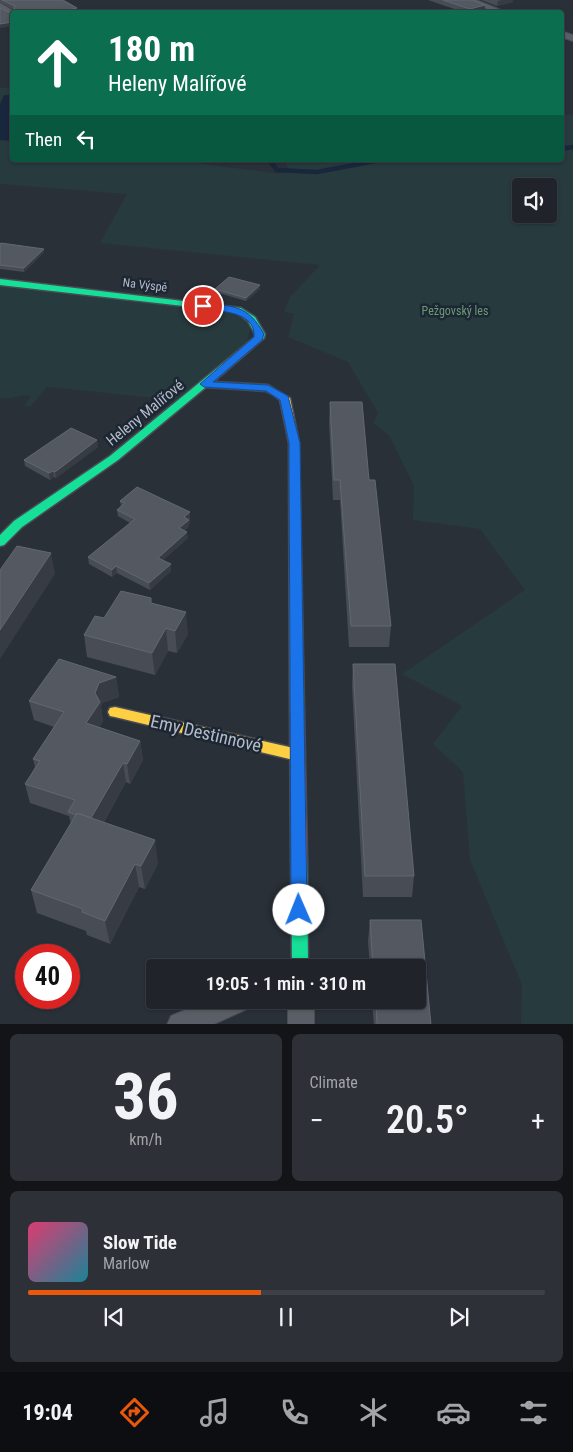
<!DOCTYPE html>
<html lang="en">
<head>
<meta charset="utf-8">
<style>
	body { margin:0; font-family:"Roboto Condensed",sans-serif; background:#2d3036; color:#f1f3f6; height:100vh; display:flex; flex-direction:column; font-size:19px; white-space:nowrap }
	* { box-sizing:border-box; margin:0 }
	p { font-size:16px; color:#a2a4a8 }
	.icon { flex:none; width:28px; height:28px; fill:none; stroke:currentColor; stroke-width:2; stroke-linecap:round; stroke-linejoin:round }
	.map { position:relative; height:1024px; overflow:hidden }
	.drawer { display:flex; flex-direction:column; gap:10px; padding:10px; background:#121417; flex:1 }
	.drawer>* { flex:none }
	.guide { position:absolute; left:10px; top:10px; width:554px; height:152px; border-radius:5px; box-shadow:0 1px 4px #0004,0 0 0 1px #3d4147; background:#0b6e4f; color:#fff; overflow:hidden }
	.tools { position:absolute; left:512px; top:178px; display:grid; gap:10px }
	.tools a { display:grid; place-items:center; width:45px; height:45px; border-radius:5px; background:#20242a; box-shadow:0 1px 4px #0004,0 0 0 1px #3d4147; font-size:25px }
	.speed { position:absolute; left:15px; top:944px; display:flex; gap:10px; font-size:25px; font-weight:700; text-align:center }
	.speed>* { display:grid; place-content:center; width:65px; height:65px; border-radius:50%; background:#20242a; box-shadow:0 1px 4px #0004,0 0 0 1px #3d4147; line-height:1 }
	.speed .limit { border:8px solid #d22; background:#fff; color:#111 }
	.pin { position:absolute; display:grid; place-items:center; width:42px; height:42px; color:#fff; margin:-21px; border:2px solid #fff; border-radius:50%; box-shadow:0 1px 5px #0007 }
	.me { position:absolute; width:55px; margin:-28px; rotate:359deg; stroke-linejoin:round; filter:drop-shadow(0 0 4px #0008) }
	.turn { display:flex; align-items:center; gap:18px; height:105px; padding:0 15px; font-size:22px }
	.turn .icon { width:65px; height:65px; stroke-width:2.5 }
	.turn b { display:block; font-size:35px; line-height:42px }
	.then { display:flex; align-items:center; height:48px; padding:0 15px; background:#0003; gap:10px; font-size:19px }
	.big { font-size:38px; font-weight:600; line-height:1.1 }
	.drawer .widget { flex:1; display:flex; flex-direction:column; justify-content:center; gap:8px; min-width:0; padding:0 18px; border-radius:8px; background:#2d3036 }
	.drawer .dial { align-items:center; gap:0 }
	.dial b { font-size:65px; line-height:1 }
	.song { display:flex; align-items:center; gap:15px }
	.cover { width:60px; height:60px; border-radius:8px; background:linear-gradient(135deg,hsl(340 70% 55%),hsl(190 70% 35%)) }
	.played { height:5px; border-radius:2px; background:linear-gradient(90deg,#ea580c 45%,#3d4147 45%) }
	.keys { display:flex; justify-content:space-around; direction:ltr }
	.heat { display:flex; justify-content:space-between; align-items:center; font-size:28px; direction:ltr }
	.drawer .tiles { flex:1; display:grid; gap:10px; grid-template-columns:1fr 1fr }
	.widget:last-child { grid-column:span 2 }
	.trip { position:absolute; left:146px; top:959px; width:280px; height:50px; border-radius:5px; background:#20242a; box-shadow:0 1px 4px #0004,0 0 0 1px #3d4147; font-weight:600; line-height:50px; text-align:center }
	.dock { display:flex; height:80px; justify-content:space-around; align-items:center; background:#0d0e11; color:#a2a4a8 }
	.dock .icon { width:35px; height:35px }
	.dock .selected { color:#ea580c }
	.dock b { font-size:22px; color:#f1f3f6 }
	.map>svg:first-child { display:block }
	.green { fill:#273a3e; fill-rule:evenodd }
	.water { fill:#19273c }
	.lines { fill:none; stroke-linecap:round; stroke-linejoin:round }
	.stream { stroke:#19273c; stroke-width:4.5 }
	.street-casing { stroke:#484c55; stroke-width:2 }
	.fast-casing { stroke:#484c55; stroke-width:3 }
	.slow-casing { stroke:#484c55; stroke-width:3 }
	.jam-casing { stroke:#484c55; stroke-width:3 }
	.street { fill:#5a5e66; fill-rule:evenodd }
	.fast { fill:#16e098; fill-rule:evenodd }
	.slow { fill:#ffcf43; fill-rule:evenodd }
	.jam { fill:#f24e42; fill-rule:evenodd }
	.wall { fill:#474c55 }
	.shaded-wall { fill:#373c44 }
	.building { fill:#535861; stroke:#626872 }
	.route { fill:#1a73e8; stroke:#114b97 }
	.labels { text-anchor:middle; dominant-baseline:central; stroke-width:5; stroke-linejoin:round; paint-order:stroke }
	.far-street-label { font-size:12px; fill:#b4bcc9; stroke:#1d2633 }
	.far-park-label { font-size:12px; fill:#6b9a76; stroke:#1d2633 }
	.street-label { font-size:15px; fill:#b4bcc9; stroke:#1d2633 }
	.near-street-label { font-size:18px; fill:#b4bcc9; stroke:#1d2633 }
</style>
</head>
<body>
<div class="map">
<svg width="573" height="1025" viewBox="0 0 573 1025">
	<rect width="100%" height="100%" fill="#2a3038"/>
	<path class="green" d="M0,88H12V160H189L188,162L281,174L282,170L288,168L285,162L280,160H561V115L573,114V1024H521L522,985L470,860L463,772L433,744L462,706L402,674L525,590L480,529L413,520L414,486L389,435L373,423L378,413L348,362L288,337L294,314L284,312L290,297L320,265L100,243L127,194L0,184ZM521,186H549V214H521Z
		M0,282L210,307L252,319L247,343L175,400L47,387L30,407L24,405L31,396C20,394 11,400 0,398Z"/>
	<path class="water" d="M4,95H12V141L0,140V104Z"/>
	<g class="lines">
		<path class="stream" d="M561,149L573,147
			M269,160L277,170L317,172L381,160"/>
		<g class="street-casing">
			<path id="street" d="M464,0H476L506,12H495Z
				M0,3L15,12H12V17L0,10Z
				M561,31L573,35V41L561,37Z
				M208,1000H251L247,1009L212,1025H167L171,1016Z
				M288,1000H314V1025H288Z"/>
		</g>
		<g class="fast-casing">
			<path id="fast" d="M0,279L241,308L255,317L265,334L264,338L213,382L268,385L284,395L279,398L266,391L206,387L118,460L22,527L4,545L0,546V535L14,521L110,456L255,337V334L248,321L236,312L0,285Z
				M299,853L304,855L307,860L308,968H292L291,860L294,855Z"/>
		</g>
		<g class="slow-casing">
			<path id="slow" d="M279,392L290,398L299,443L304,712L302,716L297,717L292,716L290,712L289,443L280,400L274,395Z
				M115,707L298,749L303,751L305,755L303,759L298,761L115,717L110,716L108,712L110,708Z"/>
		</g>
		<g class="jam-casing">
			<path id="jam" d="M297,707L302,708L304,712L307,860L304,865L299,867L294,865L291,860L290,712L292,708Z"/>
		</g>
		<use href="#street" class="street"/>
		<use href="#fast" class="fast"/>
		<use href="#slow" class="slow"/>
		<use href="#jam" class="jam"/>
	</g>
	<path class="wall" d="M0,0H63L77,8L78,12L14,10L0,2Z
		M428,0H472L485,5V10L476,12H463Z
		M481,0H513V2L497,6Z
		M0,244L44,249V252L24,272L0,269Z
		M260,285V289L246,301L215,292V289Z
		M330,402L369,480L391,626L389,647H349L340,500H333L329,422Z
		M98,447L56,478L54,477L50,480L25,466L24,460Z
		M120,501L190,512L189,526L185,530L188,538L163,560L171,564V571L150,590L117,573L112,577L89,564L88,557L130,523L118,516L117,510L121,506Z
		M151,603L188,634L177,653L168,651L155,675L87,657L84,635L104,618Z
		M353,664L414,876L412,897H363L352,686Z
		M116,677L119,697L102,703L101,707L103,721L99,727L140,741L143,760L130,784L126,782L104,822L158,863L145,889L139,887L110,944L87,935L86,931L37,913L31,890L71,824L69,816L30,803L25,784L35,767L33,759L54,727L34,720L29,701Z
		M370,920H421L431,1025H374L372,1000H418V968H370L368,941Z"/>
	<path class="shaded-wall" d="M502,0H513V2L497,6L498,1Z
		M485,5V10L476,12H469L470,9Z
		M77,8L78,12H57Z
		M12,22V26L0,28V24Z
		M44,249V252L24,272V268Z
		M260,285V289L246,301V298Z
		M97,440L98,447L56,478L55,472Z
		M53,471L54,477L50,480L49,473Z
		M190,512L189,526L180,534L179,528L184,517Z
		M187,532L188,538L159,564L158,558Z
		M51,553L55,574L0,659V630Z
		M171,564V571L150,590L149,583Z
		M116,566L117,573L112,577V570Z
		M186,612L188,634L177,653L175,631Z
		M166,628L168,651L155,675L152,653Z
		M116,677L119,697L102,703L101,707L103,721L89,743L86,723L95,693L99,683Z
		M140,741L143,760L130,784L127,764Z
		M123,763L126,782L94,839L90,820Z
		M155,840L158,863L145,889L141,866Z
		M135,864L139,887L110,944L105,921Z"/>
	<path class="building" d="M2,0H63L77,8L57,12H13L15,6Z
		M443,0H472L485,5L470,9Z
		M0,8L12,14V22L0,24Z
		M1,243L44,249L24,268L0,265V244Z
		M229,277L260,285L246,298L215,289Z
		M330,402H362L369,480H375L391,626H351L340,480H334Z
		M71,428L97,440L55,472L53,471L49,473L24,460Z
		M137,487L190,512L184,517L189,520L179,528L187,532L158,558L171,564L149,583L116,566L112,570L88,557L135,519L117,510L125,503L120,501Z
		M17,546L51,553L0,630V570Z
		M121,591L151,598V603L186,612L175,631L166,628L152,653L84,635L95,616L104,618Z
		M59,659L116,677L99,683L95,693L100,702L86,723L140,741L127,764L123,763L91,818L77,813L76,815L68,812L75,800L25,784L40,761L33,759L64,712L29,701Z
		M353,664H395L414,876H365Z
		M77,813L155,840L141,866L135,864L105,921L82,912L83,909L31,890Z
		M370,920H421L431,1025H377L376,1000H418V968H373Z"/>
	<path class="route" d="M203,303C235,307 247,304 264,334L262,340L213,382L268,385L288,396L300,443L307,910L305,915L299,917L294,915L291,910L289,443L280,400L266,391L204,387L200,384L254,337C256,310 218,312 200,308L199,306Z"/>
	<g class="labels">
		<g class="far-street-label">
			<text transform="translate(145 285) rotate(7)">Na Výspě</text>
		</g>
		<g class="far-park-label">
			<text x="455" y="311">Pežgovský les</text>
		</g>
		<g class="street-label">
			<text transform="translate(145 413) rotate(-39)">Heleny Malířové</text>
		</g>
		<g class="near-street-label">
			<text transform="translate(206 733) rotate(13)">Emy Destinnové</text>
		</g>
	</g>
</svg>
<div class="tools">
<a><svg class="icon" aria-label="sound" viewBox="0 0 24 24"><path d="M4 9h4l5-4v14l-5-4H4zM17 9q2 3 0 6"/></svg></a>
</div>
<div class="speed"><div class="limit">40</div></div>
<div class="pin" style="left:203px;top:306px;background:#d93025"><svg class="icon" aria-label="arrive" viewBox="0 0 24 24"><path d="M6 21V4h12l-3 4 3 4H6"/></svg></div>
<svg class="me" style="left:299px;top:910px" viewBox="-20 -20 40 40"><circle r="19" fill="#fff"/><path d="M0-13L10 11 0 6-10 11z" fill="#1a73e8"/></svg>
<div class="trip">19:05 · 1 min · 310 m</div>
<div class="guide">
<div class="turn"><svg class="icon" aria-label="ahead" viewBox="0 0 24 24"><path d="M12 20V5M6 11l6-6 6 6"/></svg><div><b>180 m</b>Heleny Malířové</div></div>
<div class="then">Then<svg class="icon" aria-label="left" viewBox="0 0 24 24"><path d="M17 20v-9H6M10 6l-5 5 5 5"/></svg></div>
</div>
</div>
<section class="drawer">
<div class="tiles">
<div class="widget dial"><b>36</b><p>km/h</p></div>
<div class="widget"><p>Climate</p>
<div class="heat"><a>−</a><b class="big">20.5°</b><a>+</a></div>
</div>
<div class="widget">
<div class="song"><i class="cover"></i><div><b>Slow Tide</b><p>Marlow</p></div></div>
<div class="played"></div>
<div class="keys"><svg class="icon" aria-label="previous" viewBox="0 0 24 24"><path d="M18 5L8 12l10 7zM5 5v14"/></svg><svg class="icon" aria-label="pause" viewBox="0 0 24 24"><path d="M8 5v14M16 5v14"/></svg><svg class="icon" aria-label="next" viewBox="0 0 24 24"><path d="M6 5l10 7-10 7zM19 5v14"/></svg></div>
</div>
</div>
</section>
<nav class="dock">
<b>19:04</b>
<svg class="icon selected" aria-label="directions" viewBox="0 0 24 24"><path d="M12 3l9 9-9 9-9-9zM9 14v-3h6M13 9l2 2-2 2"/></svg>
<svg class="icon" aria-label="music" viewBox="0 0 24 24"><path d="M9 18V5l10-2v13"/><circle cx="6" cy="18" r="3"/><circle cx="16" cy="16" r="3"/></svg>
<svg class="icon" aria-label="phone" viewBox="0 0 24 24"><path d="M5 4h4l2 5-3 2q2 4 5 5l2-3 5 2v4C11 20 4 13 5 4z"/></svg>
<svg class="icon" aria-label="climate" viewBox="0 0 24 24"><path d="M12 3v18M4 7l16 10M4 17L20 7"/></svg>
<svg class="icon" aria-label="car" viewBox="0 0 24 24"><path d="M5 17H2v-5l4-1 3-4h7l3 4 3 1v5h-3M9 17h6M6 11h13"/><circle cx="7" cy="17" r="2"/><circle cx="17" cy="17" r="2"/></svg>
<svg class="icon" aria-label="filters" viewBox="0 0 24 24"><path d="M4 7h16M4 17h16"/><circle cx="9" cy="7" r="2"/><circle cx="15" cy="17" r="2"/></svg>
</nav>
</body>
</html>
